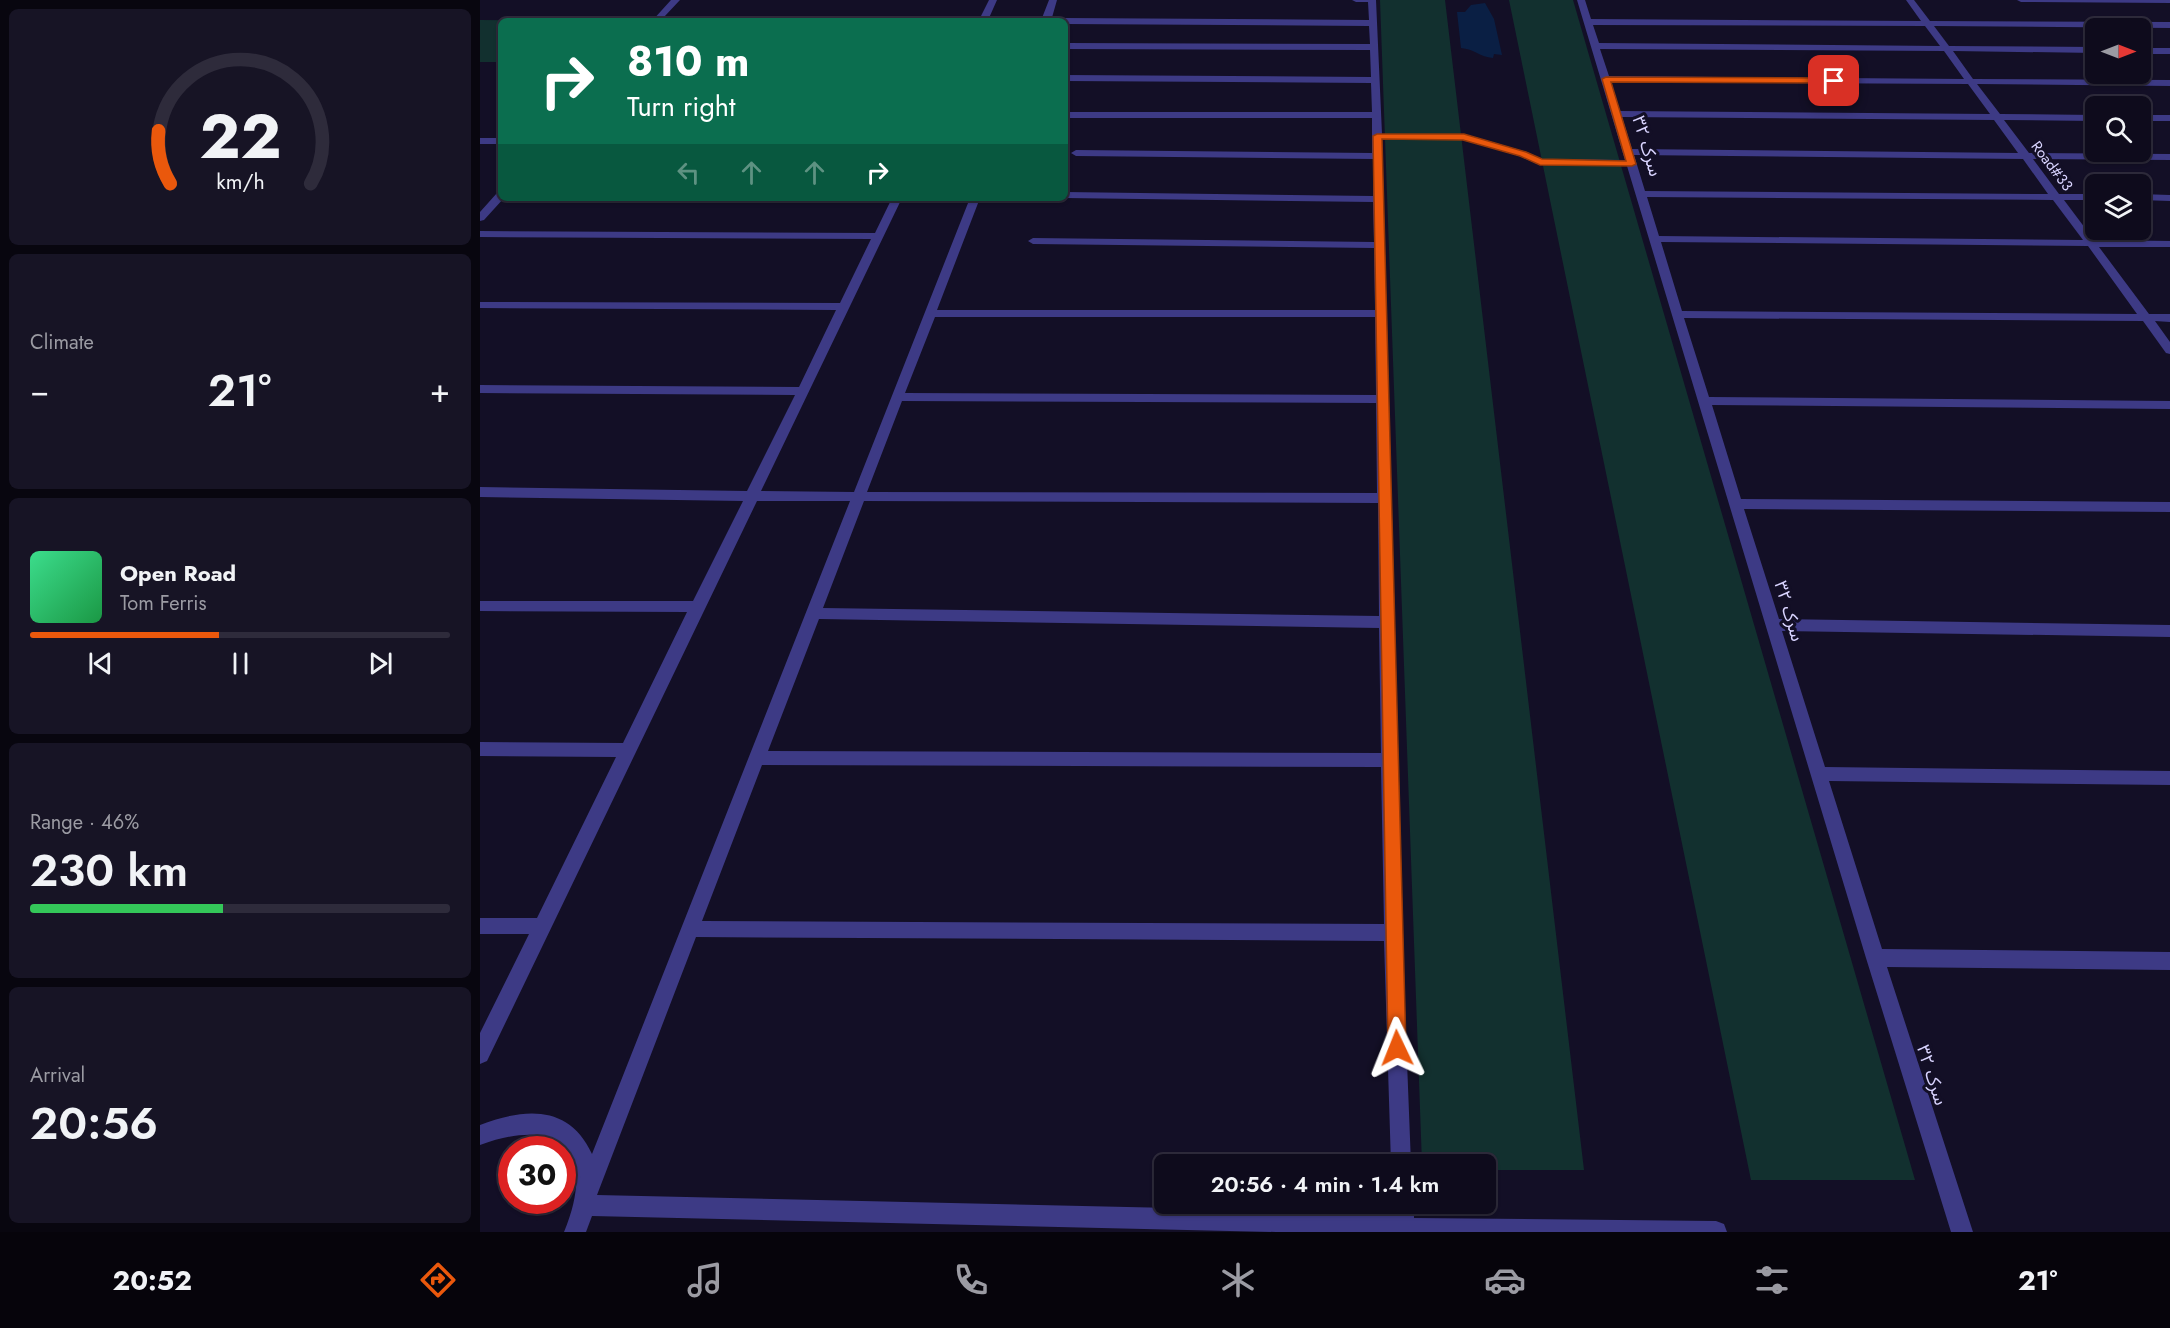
<!DOCTYPE html>
<html lang="en">
<head>
<meta charset="utf-8">
<style>
	body { margin:0; font-family:Jost,"Noto Sans Arabic",sans-serif; background:#171425; color:#f1f3f6; height:100vh; display:flex; flex-direction:column; font-size:22px; white-space:nowrap }
	* { box-sizing:border-box; margin:0 }
	p { font-size:20px; color:#9b9ba3 }
	.icon { flex:none; width:33px; height:33px; fill:none; stroke:currentColor; stroke-width:2; stroke-linecap:round; stroke-linejoin:round }
	.map { position:relative; flex:1; overflow:hidden }
	.sheet { display:flex; flex-direction:column; gap:9px; padding:9px; background:#08060f; width:480px }
	.sheet>* { flex:none }
	.hud { position:absolute; left:18px; top:18px; width:570px; height:183px; border-radius:9px; box-shadow:0 2px 4px #0004,0 0 0 2px #2e2b3b; background:#0b6e4f; color:#fff; overflow:hidden }
	.needle { width:39px; rotate:90deg }
	.fabs { position:absolute; left:1605px; top:18px; display:grid; gap:12px }
	.fabs a { display:grid; place-items:center; width:66px; height:66px; border-radius:9px; background:#0e0b1c; box-shadow:0 2px 4px #0004,0 0 0 2px #2e2b3b; font-size:30px }
	.speed { position:absolute; left:18px; top:1136px; display:flex; gap:12px; font-size:30px; font-weight:700; text-align:center }
	.speed>* { display:grid; place-content:center; width:78px; height:78px; border-radius:50%; background:#0e0b1c; box-shadow:0 2px 4px #0004,0 0 0 2px #2e2b3b; line-height:1 }
	.speed .limit { border:9px solid #d22; background:#fff; color:#111 }
	.pin { position:absolute; display:grid; place-items:center; width:51px; height:51px; color:#fff; margin:-26px; border-radius:12px; box-shadow:0 3px 9px #0006 }
	.me { position:absolute; width:66px; margin:-33px; rotate:358deg; stroke-linejoin:round; filter:drop-shadow(0 0 4px #0008) }
	.turn { display:flex; align-items:center; gap:21px; height:126px; padding:0 30px; font-size:27px }
	.turn .icon { width:78px; height:78px; stroke-width:2.5 }
	.turn b { display:block; font-size:42px; line-height:51px }
	.lanes { display:flex; align-items:center; height:57px; padding:0 30px; background:#0003; justify-content:center; gap:30px; direction:ltr }
	.lanes .off { opacity:.35 }
	.big { font-size:45px; font-weight:600; line-height:1.1 }
	.sheet .card { flex:1; display:flex; flex-direction:column; justify-content:center; gap:9px; min-width:0; padding:0 21px; border-radius:9px; background:#171425 }
	.sheet .dial { align-items:center; gap:0 }
	.dial svg { height:156px; overflow:visible; fill:none; stroke:#2e2b3b; stroke-width:7; stroke-linecap:round; text-anchor:middle }
	.dial text { fill:#f1f3f6; stroke:none }
	.song { display:flex; align-items:center; gap:18px }
	.cover { width:72px; height:72px; border-radius:9px; background:linear-gradient(135deg,hsl(150 70% 55%),hsl(140 70% 35%)) }
	.played { height:6px; border-radius:3px; background:linear-gradient(90deg,#ea580c 45%,#2e2b3b 45%) }
	.keys { display:flex; justify-content:space-around; direction:ltr }
	.heat { display:flex; justify-content:space-between; align-items:center; font-size:33px; direction:ltr }
	.charge { height:9px; border-radius:4px; background:linear-gradient(90deg,#34c759 46%,#2e2b3b 0) }
	.trip { position:absolute; left:674px; top:1154px; width:342px; height:60px; border-radius:9px; background:#0e0b1c; box-shadow:0 2px 4px #0004,0 0 0 2px #2e2b3b; font-weight:600; line-height:60px; text-align:center }
	.menu { display:flex; height:96px; justify-content:space-around; align-items:center; background:#06040b; color:#9b9ba3 }
	.menu .icon { width:42px; height:42px }
	.menu .selected { color:#ea580c }
	.menu b { font-size:27px; color:#f1f3f6 }
	main { display:flex; flex:1; min-height:0 }
	.map>svg:first-child { display:block }
	.green { fill:#12302f }
	.water { fill:#0a1f44 }
	.lines { fill:none; stroke-linecap:round; stroke-linejoin:round }
	.minor { fill:#3d3a85; fill-rule:evenodd }
	.route { fill:#ea580c; stroke:#983908; stroke-width:1.5 }
	.labels { text-anchor:middle; dominant-baseline:central; stroke-width:6; stroke-linejoin:round; paint-order:stroke }
	.far-street-label { font-size:15px; fill:#d9d4ff; stroke:#130f26 }
	.street-label { font-size:18px; fill:#d9d4ff; stroke:#130f26 }
</style>
</head>
<body>
<main>
<section class="sheet">
<div class="card dial"><svg viewBox="0 0 100 80">
<path d="M14 69A42 42 0 1 1 86 69"/>
<path d="M14 69A42 42 0 0 1 8 42" stroke="#ea580c"/>
<text x="50" y="56" font-size="32" font-weight="700">22</text>
<text x="50" y="72" font-size="11">km/h</text>
</svg></div>
<div class="card"><p>Climate</p>
<div class="heat"><a>−</a><b class="big">21°</b><a>+</a></div>
</div>
<div class="card">
<div class="song"><i class="cover"></i><div><b>Open Road</b><p>Tom Ferris</p></div></div>
<div class="played"></div>
<div class="keys"><svg class="icon" aria-label="previous" viewBox="0 0 24 24"><path d="M18 5L8 12l10 7zM5 5v14"/></svg><svg class="icon" aria-label="pause" viewBox="0 0 24 24"><path d="M8 5v14M16 5v14"/></svg><svg class="icon" aria-label="next" viewBox="0 0 24 24"><path d="M6 5l10 7-10 7zM19 5v14"/></svg></div>
</div>
<div class="card"><p>Range · 46%</p><b class="big">230 km</b><div class="charge"></div></div>
<div class="card"><p>Arrival</p><b class="big">20:56</b></div>
</section>
<div class="map">
<svg width="1690" height="1232" viewBox="0 0 1690 1232">
	<rect width="100%" height="100%" fill="#130f26"/>
	<path class="green" d="M900,0H965L1104,1170H1005V1164H942Z
		M1029,0H1093L1435,1180H1271Z
		M0,20L139,21H21V62H0Z"/>
	<path class="water" d="M1005,3L1014,19L1022,55L1014,54L1013,58C1000,57 994,49 981,48L977,12H985L991,5Z"/>
	<g class="lines">
		<path class="minor" d="M191,0H200L184,17L500,18L509,0H517L509,18H562L569,0H577L571,21H172Z
			M872,0H896L902,134H984L1047,152L1062,159L1145,160L1097,0H1105L1111,19L1441,21L1426,0H1434L1450,21L1690,22V28L1454,26L1469,46L1616,47V53L1473,51L1493,79L1690,80V86L1497,84L1520,114L1616,115V121L1524,120L1549,153L1690,154V160L1553,159L1579,194H1616V200H1584L1614,240L1690,241V247H1619L1669,314H1690V322L1675,321L1690,342V354L1686,353L1663,321L1204,318L1229,397L1690,401V409L1232,405L1261,499L1690,502V512L1264,509L1299,619L1690,625V637L1302,631L1345,767L1690,771V785L1349,781L1402,949L1690,952V970L1407,967L1493,1232H1471L1386,958L1147,166L1060,165L1039,156L984,140H902L922,933L931,1164H911L904,941L216,937L117,1195L912,1213V1203H934V1218L1236,1221L1244,1224L1247,1232H796L112,1216L106,1232H84C117,1152 81,1115 0,1145V1125C44,1108 89,1104 112,1154L370,501H277L7,1061L0,1064V1033L49,934H0V918H57L136,757L0,756V742L143,743L207,612L0,611V601H213L263,501L0,497V487L267,491L315,395L0,393V385L319,387L356,310L0,308V302L360,303L391,239L0,237V231L395,233L412,198H422L281,491L374,492L490,198H500L457,310H895L894,248L553,244L548,241L553,238L894,242L893,202L585,198V192L893,196V159L596,156L591,153L596,150L892,153V118H585V112H892L891,83L585,81V75L891,77L890,50L585,49V43L890,44L889,26L585,24V21H581L585,18L889,20L888,2H876ZM1113,25L1445,26L1460,46L1119,43ZM1120,49L1464,51L1484,79L1129,76ZM1131,82L1488,84L1510,114L1140,111ZM1142,117L1514,120L1538,153L1152,149ZM1154,155L1543,159L1568,194L1165,191ZM1167,197L1573,200L1603,240L1179,236ZM1181,242L1608,246L1657,314L1202,311ZM455,317H895L896,395L425,393ZM422,401L896,403L897,493L387,492ZM384,501L898,503L899,616L343,608ZM339,619L899,628L901,753L288,751ZM282,765L901,767L904,924L222,921Z
			M1537,0H1690V3L1541,2Z
			M1660,48H1690V54H1660Z
			M1660,115H1690V121H1660Z
			M0,138H21V144H0Z
			M21,192V198H24L4,220L0,221V212L17,193Z
			M1660,194L1690,195V201L1660,200Z"/>
	</g>
	<path class="route" d="M1126,77L1354,78L1358,81L1354,83L1131,82L1156,164L1152,166L1060,165L1040,156L983,140L902,139L926,1048L923,1055L917,1057L910,1055L908,1048L893,136L897,134H984L1046,152L1062,159L1146,161L1122,79Z"/>
	<g class="labels">
		<g class="far-street-label">
			<text transform="translate(1572 166) rotate(53)">Road#33</text>
		</g>
		<g class="street-label">
			<text transform="translate(1167 146) rotate(73)">سرک ۳۲</text>
			<text transform="translate(1309 611) rotate(73)">سرک ۳۲</text>
			<text transform="translate(1452 1075) rotate(72)">سرک ۳۲</text>
		</g>
	</g>
</svg>
<div class="fabs">
<a><svg class="needle" viewBox="-14 -14 28 28"><path d="M0-13l5 13h-10z" fill="#e53935"/><path d="M0 13l5-13h-10z" fill="#9b9ba3"/></svg></a>
<a><svg class="icon" aria-label="search" viewBox="0 0 24 24"><circle cx="10" cy="10" r="6"/><path d="M15 15l6 6"/></svg></a>
<a><svg class="icon" aria-label="layers" viewBox="0 0 24 24"><path d="M12 4l9 5-9 5-9-5zM3 14l9 5 9-5"/></svg></a>
</div>
<div class="speed"><div class="limit">30</div></div>
<div class="pin" style="left:1354px;top:81px;background:#d93025"><svg class="icon" aria-label="arrive" viewBox="0 0 24 24"><path d="M6 21V4h12l-3 4 3 4H6"/></svg></div>
<svg class="me" style="left:917px;top:1048px" viewBox="-20 -20 40 40"><path d="M0-17L14 15 0 8-14 15z" fill="#ea580c" stroke="#fff" stroke-width="4"/></svg>
<div class="trip">20:56 · 4 min · 1.4 km</div>
<div class="hud">
<div class="turn"><svg class="icon" aria-label="right" viewBox="0 0 24 24"><path d="M7 20v-9h11M14 6l5 5-5 5"/></svg><div><b>810 m</b>Turn right</div></div>
<div class="lanes"><svg class="icon off" aria-label="left" viewBox="0 0 24 24"><path d="M17 20v-9H6M10 6l-5 5 5 5"/></svg><svg class="icon off" aria-label="ahead" viewBox="0 0 24 24"><path d="M12 20V5M6 11l6-6 6 6"/></svg><svg class="icon off" aria-label="ahead" viewBox="0 0 24 24"><path d="M12 20V5M6 11l6-6 6 6"/></svg><svg class="icon" aria-label="right" viewBox="0 0 24 24"><path d="M7 20v-9h11M14 6l5 5-5 5"/></svg></div>
</div>
</div>
</main>
<nav class="menu">
<b>20:52</b>
<svg class="icon selected" aria-label="directions" viewBox="0 0 24 24"><path d="M12 3l9 9-9 9-9-9zM9 14v-3h6M13 9l2 2-2 2"/></svg>
<svg class="icon" aria-label="music" viewBox="0 0 24 24"><path d="M9 18V5l10-2v13"/><circle cx="6" cy="18" r="3"/><circle cx="16" cy="16" r="3"/></svg>
<svg class="icon" aria-label="phone" viewBox="0 0 24 24"><path d="M5 4h4l2 5-3 2q2 4 5 5l2-3 5 2v4C11 20 4 13 5 4z"/></svg>
<svg class="icon" aria-label="climate" viewBox="0 0 24 24"><path d="M12 3v18M4 7l16 10M4 17L20 7"/></svg>
<svg class="icon" aria-label="car" viewBox="0 0 24 24"><path d="M5 17H2v-5l4-1 3-4h7l3 4 3 1v5h-3M9 17h6M6 11h13"/><circle cx="7" cy="17" r="2"/><circle cx="17" cy="17" r="2"/></svg>
<svg class="icon" aria-label="filters" viewBox="0 0 24 24"><path d="M4 7h16M4 17h16"/><circle cx="9" cy="7" r="2"/><circle cx="15" cy="17" r="2"/></svg>
<b>21°</b>
</nav>
</body>
</html>
